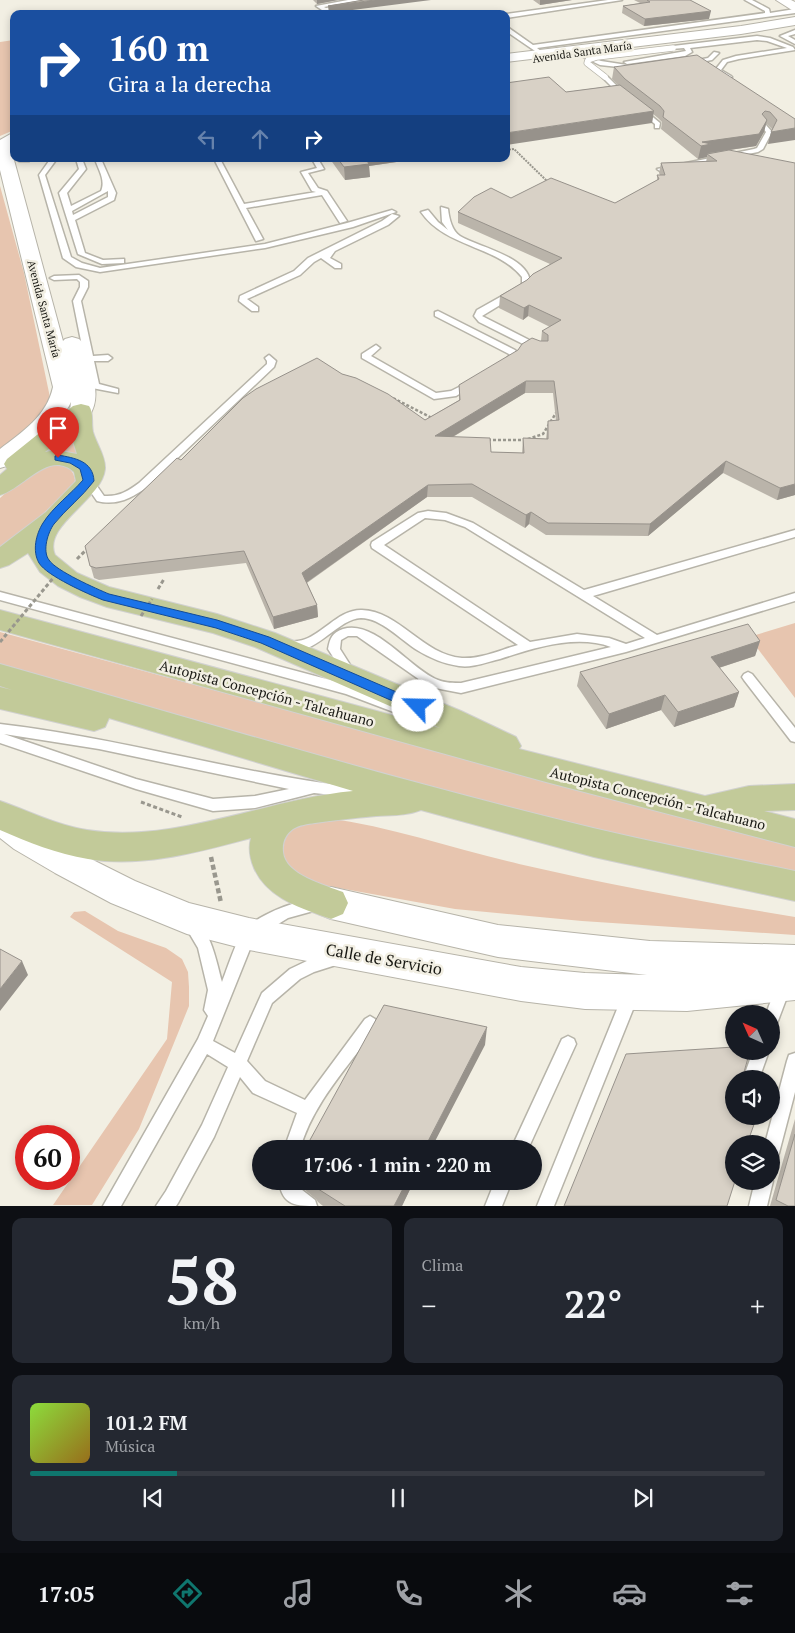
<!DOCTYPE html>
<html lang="es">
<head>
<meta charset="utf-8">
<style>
	body { margin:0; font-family:"PT Serif",serif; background:#242831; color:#f1f3f6; height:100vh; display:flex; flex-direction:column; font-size:19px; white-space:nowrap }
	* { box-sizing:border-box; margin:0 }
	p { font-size:16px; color:#9ea1a6 }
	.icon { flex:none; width:28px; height:28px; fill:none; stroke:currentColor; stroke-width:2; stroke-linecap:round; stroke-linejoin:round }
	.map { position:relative; height:1206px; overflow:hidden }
	.side { display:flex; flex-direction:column; gap:12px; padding:12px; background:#0d0f14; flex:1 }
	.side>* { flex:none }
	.guide { position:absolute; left:10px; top:10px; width:500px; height:152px; border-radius:10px; box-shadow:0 2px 8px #0003; background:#1a4fa0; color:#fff; overflow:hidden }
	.needle { width:32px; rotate:315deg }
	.tools { position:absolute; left:725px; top:1005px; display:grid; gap:10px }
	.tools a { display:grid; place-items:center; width:55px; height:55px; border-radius:50%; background:#171b24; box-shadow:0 2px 8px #0003; font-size:25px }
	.speed { position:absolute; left:15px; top:1125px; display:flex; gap:10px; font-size:25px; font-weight:700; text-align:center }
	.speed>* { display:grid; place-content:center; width:65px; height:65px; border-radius:50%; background:#171b24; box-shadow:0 2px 8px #0003; line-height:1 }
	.speed .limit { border:8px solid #d22; background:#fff; color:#111 }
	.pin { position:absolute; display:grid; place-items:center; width:42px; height:42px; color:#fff; margin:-51px -21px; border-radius:50% 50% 50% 0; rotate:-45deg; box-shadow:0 0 5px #0007 }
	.pin .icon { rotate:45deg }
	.me { position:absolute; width:55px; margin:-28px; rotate:294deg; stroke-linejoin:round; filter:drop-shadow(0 0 4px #0008) }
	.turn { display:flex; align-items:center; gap:18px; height:105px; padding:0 15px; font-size:22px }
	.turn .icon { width:65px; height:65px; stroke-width:2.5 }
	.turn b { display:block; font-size:35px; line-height:42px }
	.lanes { display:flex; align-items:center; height:48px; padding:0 15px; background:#0003; justify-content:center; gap:25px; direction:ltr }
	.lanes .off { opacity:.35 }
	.big { font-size:38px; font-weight:700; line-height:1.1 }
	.side .widget { flex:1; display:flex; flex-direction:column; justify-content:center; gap:8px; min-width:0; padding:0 18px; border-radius:10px; background:#242831 }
	.side .dial { align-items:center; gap:0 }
	.dial b { font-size:65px; line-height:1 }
	.song { display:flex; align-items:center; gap:15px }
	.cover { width:60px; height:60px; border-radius:8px; background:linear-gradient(135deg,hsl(90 70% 55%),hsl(40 70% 35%)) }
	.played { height:5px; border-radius:2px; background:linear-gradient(90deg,#0f766e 20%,#363941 20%) }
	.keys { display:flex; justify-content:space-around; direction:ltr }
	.heat { display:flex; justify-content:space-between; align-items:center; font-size:28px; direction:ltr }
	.side .tiles { flex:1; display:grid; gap:12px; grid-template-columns:1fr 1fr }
	.widget:last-child { grid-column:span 2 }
	.trip { position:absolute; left:252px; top:1140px; width:290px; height:50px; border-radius:25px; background:#171b24; box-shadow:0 2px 8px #0003; font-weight:700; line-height:50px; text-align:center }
	.tabs { display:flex; height:80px; justify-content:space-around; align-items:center; background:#090b0e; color:#9ea1a6 }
	.tabs .icon { width:35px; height:35px }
	.tabs .current { color:#0f766e }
	.tabs b { font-size:22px; color:#f1f3f6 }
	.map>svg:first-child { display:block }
	.green { fill:#e7c5af }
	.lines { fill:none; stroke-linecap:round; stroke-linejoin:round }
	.service-casing { stroke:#b7b4a9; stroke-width:3 }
	.tertiary-casing { stroke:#b7b4a9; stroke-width:2 }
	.secondary-casing { stroke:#b7b4a9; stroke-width:2 }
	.primary-casing { stroke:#d1d1d0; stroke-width:2 }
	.path-far3 { stroke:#99978e; stroke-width:2; stroke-dasharray:2 1; stroke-linecap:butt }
	.path-far2 { stroke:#99978e; stroke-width:2.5; stroke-dasharray:3 2; stroke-linecap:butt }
	.path-far1 { stroke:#99978e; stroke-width:3; stroke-dasharray:4 2.5; stroke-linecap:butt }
	.path { stroke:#99978e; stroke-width:4.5; stroke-dasharray:5 3; stroke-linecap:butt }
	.service { fill:#fff; fill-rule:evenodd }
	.tertiary { fill:#fff; fill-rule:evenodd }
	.secondary { fill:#fff; fill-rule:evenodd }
	.primary { fill:#c2ca99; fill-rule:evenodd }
	.service-bridge-casing { stroke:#b7b4a9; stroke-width:7; stroke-linecap:butt }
	.path-bridge { stroke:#99978e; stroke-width:3; stroke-dasharray:4 2.5; stroke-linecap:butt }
	.service-bridge { stroke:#fff; stroke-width:5.5 }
	.wall { fill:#bab4aa; fill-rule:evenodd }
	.shaded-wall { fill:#97928b }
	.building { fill:#d8d1c6; stroke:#97928b; fill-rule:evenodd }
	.route { fill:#1a73e8; stroke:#114b97 }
	.labels { text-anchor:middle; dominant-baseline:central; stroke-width:5; stroke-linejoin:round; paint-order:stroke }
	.far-street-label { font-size:11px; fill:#181813; stroke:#f2efe3 }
	.street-label { font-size:14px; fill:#181813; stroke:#f2efe3 }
	.near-street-label { font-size:16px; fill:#181813; stroke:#f2efe3 }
</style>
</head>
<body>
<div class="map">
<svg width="795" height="1206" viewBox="0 0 795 1206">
	<rect width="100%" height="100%" fill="#f2efe3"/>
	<path class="green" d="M14,40V130L0,136V42Z
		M0,186L24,273L52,407L0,451Z
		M72,423L84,458L34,456Z
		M48,464C61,465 73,465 75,480L73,486L0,553V498L30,471Z
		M795,623V698L749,637Z
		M0,632L622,801L795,845V874L603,832L426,787L0,666Z
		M327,818C392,827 455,849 519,864C610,885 703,902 795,917V935L582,921L455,909L311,883L281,860C283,823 295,825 327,818Z
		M85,911L118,931L166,948L182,959L188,972L189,987V1006L139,1129L92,1205H53L167,1039L172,982L70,917L74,912Z"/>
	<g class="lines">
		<g class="service-casing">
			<path id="service" d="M348,0H361L324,7L326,8L343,5L346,7L325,12L316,6Z
				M608,0H622L506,18V14Z
				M745,0H752L769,9L770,13L795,9V13L537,48L541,51L538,53L506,31V26L533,45L765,13V11Z
				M795,30V34L788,36L795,40V44L780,36Z
				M757,36L770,38L793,47L795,50L739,59L727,62L721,70L731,76L732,77L729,79L715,70L723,60L736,56L787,48L767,41L757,40L690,48L692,52L685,56L627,64L624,62L686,51L684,48L671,49L673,46Z
				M579,51L601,61L640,67L637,69L600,65L577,54Z
				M714,52L719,53L712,60L690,64L687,62L708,58Z
				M603,76H607L625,94V96H621L603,78Z
				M639,109H643L660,123L659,128H655V124L639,111Z
				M762,125H766L772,132L763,149L758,152L660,171L657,169L754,149L757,148L766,132L761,126Z
				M18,159H32L29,161H19Z
				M48,159L56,160L45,175L71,257L82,263L100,268L265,244L347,223L392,210L396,212L353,227L265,248L100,272L76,267L63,258L39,175L49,161Z
				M76,159H82L86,169L67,193L71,206L101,191C106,180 98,169 95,159H101L116,193L114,200L75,220L85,253L103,260L124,259V263L102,264L78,254L59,193L79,169ZM108,191V197L73,215L72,211Z
				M214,159H220L244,204L316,192L312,191L301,172L317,168L312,159H318L324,169L308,173L318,188L327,191L347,221L340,223L322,195L246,208L263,239L256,241Z
				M441,207L448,209C449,218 452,231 460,236C478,247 531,257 530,284L525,290L482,316L541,346V350H535L479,322L474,316L477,310L520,286L522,284V277C496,245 446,248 421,212L428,210L438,222L448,230L442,222Z
				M392,214L399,216L388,225L335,251L330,258L341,264V268H335L321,258L314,262L300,275L247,299L258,307V311H252L239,301L240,296L294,271L308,258L382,221Z
				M79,275L88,281V287L81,301L93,356L108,355L112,358L108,361H94L99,384L118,389V393L92,388L90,386L73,301L80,287V282L77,279L54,280L50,278L54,276Z
				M438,311L515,350L519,355L509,365H503L502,363L510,355L509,354L435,316V312Z
				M376,345L380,348L371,356L436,393L451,391L471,381L476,384L456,396L434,399L362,358V354Z
				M269,355L276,361L274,367L147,487C132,498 117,506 97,501L83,481L84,479H92L104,496C119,497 128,491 139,483L267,364V361L265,358Z
				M428,511L446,513L473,523L584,590L795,530V537L593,596L657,635L795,593V601L626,652L461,693L430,687L357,636H348L341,640L340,649L354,671L352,674H344L328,649C330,638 332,633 343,629C375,619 410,669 438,680C445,683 454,683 461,683L611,647C576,634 534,648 500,659C487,662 473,668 459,666C444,664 430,658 417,650C401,640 381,618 361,618C336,619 314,660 282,650L280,647L282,644C291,641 300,642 308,638C326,630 341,609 362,610C399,611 423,655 462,658C481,659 500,650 518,645L372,548L371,545L372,542L418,513ZM425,518L445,520L465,527L645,638L626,644L609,638L577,634L530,642L384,545Z
				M0,592L349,685L403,706L405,709L403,712L399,714L346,694L0,600Z
				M748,672L752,674L795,728V742L791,741L744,680L742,677L744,674Z
				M0,724C121,738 239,774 360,788L365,789L367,793L365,797L360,798L314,793L255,808L213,811L136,789L0,743ZM4,734L99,749L289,789L255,796L213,799L136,779Z
				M312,899L317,900L319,905L317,910L288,918L254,939L213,1041L235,1053L262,993L290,969L311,959L334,952L339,954L341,959L339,964L314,972L300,979L272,1003L247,1061L265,1081L305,1100L365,1019L370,1016L375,1019L378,1024L375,1029C348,1067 313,1103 300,1149H284L297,1113L253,1093L240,1077L214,1137L178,1203L176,1206H156L166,1191L202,1125L228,1067L207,1054L121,1206H103L198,1039L208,1016L204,1010L208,990L198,948L185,926L187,921L192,919C211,927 217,965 222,982C226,972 238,935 245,929C259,915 292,902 312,899Z
				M782,982L787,984L790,989L776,1026L771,1028V1014H766L777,984Z
				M630,990L635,992L638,997L554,1206H537L622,997L625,992Z
				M568,1036L574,1039L576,1044L528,1149H511L562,1039Z
				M753,1051H769L759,1079H743Z
				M795,1053V1092L779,1153L777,1159L771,1161V1144H765L787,1061L789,1055Z
				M771,1178L773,1181L767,1206H749L755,1181H771Z
				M279,1181H297V1186L315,1200L317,1206C297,1206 282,1206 279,1181Z
				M495,1181H512L502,1206H485Z"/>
		</g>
		<g class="tertiary-casing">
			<path id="tertiary" d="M776,0H791L795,2V12Z
				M0,805L12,809L38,829L79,853L135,881L189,903L249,918L521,967L585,973L647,975L498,957L331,919L319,914L314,903L319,892L331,887L498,925L650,941L795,945V1000L687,1011L585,1009L521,1001L249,950L187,934L111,903L55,873L14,849L0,838Z"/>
		</g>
		<g class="secondary-casing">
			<path id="secondary" d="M795,17V25L741,34L506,62V54L741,26Z
				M14,132V145L11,149L63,341L65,339L72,337L79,339L83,343C89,365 104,395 89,416L81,418L73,416L70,411L71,402C61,423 23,463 0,468V449C22,432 47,416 53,387L0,170V140Z"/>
		</g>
		<g class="primary-casing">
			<path id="primary" d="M81,404L89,406C94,413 91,423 93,432C96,443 106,457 105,469C102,500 42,525 55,555L77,573L109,587L217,614L275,633L461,711L516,737L521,746L519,749L705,796L749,786L795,784V810L764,811L795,819V847L546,782L0,630V610L440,728L255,647L213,633L107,607L80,597L58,586L40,572L28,553L9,565L0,568V547L46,512L76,481L74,472C49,449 23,489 0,495V475L7,469L4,464L7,459L73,406ZM70,432L77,454L56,450L45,452Z
				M0,664C197,720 394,780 593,828C660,844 727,857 795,871V901L594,857L421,810C406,816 391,815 376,816C355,818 335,820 315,823C308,824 299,825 293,829C285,835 282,842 283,852C285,875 325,885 343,892L348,903L343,914L331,919C301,908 268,899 254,868C250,858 248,849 251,838C198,852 143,868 88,859C57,854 28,842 0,830V801C29,811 56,825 87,830C175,844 266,799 353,791L109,718L105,727L94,731L0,709V687L12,690L0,686Z"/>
		</g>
		<path class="path-far3" d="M506,150L514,149L549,183"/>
		<path class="path-far2" d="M393,398L432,418
			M488,440H525L543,434L556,413L559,414"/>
		<path class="path-far1" d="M77,559L89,547
			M158,589L164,579
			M141,802L182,817"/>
		<path class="path" d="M211,857L221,903"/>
		<use href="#service" class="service"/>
		<use href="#tertiary" class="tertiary"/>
		<use href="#secondary" class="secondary"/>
		<use href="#primary" class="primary"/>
		<g class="service-bridge-casing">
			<path id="service-bridge" d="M605,77L587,63L588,60L597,57L673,48"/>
		</g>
		<path class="path-bridge" d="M141,616L152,599
			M0,642L54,577"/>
		<use href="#service-bridge" class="service-bridge"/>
	</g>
	<path class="wall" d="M313,0H338L317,4Z
		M533,0H572L540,5Z
		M634,0H690L709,19L644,26L622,13L623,6L640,3Z
		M614,67L795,119L768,144L772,129L767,124H766L764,132L756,146L730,150L795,495L777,500L723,473L648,536L546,535L529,524L525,528L472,497H427L307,583L317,605L318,617L274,629L246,563L99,580L94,578L85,546L181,460L342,374L425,420L459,400V385L541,341L542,331L550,327L528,316L523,320L499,308L500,296L527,280L550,264L458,223V212L511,198L615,203L657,181V175H660L659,173L661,163L706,162L707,157L698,159L661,129L662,122L658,118L653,114L652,123L566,92L618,85L612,79ZM525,393H553L556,421H548L546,439L523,438L522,453L491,452L453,437Z
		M330,159H417L369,166L370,177L345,180Z
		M760,641L755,656L719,668L739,692L734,707L674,727L661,710L606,729L577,686L580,672Z
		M795,1119V1206H770Z
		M298,1181H414L402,1206H323L318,1202L316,1199L299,1185Z"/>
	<path class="shaded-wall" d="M317,0H338L317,4Z
		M375,0H431L329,13L328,6Z
		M540,0H572L540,5Z
		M711,11L709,19L644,26L645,19Z
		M654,111L652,123L506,145V133Z
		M767,120L764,132L756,146L709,153L707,154V157L698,159L702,142Z
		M795,128V140L768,144L771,132Z
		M363,159H417L369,166L370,177L345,180L344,167Z
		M529,305L528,316L523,320L524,308Z
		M526,381L525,393L434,448L435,436Z
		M726,461L723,473L648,536L650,524Z
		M795,484V495L777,500L780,488Z
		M428,485L427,497L303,585L302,573Z
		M531,512L529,524L525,528L526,515Z
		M317,605L318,617L274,629L273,617Z
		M760,641L755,656L706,672L711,657Z
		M739,692L734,707L674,727L678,712Z
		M665,695L661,710L606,729L609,714Z
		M22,961L28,975L0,1011V989Z
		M487,1027L485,1045L431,1149H424Z
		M407,1181H414L402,1206H394Z"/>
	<path class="building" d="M364,0H375L328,6Z
		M647,0H690L711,11L645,19L623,6L650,2Z
		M697,55L795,119V128L771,132L777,120L770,112L765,111L762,114L767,120L759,134L702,142L711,144L701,146L663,117L664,111L660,106L625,79L614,67Z
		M549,77L566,92L620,85L654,111L506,133V83Z
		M729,150L795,163V484L780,488L726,461L650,524L548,523L531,512L526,515L472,484L428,485L302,573L317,605L273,617L244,551L96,568L90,566L85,546L177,458L181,460L243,398L256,389L317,358L342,374L356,378L388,394L425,420L460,400L459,385L518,350L522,344L532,338L540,341H548V335L542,331L561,320L529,305L524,308L500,296L527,280L533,274L562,258L458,212L474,197L491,188L511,198L551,178L615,203L659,179L657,175H665L661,163L717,161L707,154ZM526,381H554L559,420L548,421V439L523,438L524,453L491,452L490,438L435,436Z
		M338,159H366L369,164L344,167Z
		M748,624L760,641L711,657L739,692L678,712L665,695L609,714L580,672Z
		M0,949L22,961L0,989Z
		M384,1005L487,1027L424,1149H305Z
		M734,1047V1051H750L742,1079H734V1116H757L747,1144H734V1181H735L727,1206H564L626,1054Z
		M795,1134V1206H788L776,1200Z
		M311,1181H407L394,1206H345L315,1187L314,1183Z"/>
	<path class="route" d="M58,455C75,458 93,461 94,481C82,497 66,509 54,524C48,532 42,551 49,560C56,571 97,589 109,594L217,620L269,637L422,703L424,706L422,710H413L261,643L216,628L103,600C88,594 47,576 39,563C32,551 36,534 43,523C53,507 71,494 83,480L80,469L70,463L55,460V456Z"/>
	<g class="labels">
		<g class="far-street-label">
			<text transform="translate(582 52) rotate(-8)">Avenida Santa María</text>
			<text transform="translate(44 309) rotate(75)">Avenida Santa María</text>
		</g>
		<g class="street-label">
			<text transform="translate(267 693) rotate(15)">Autopista Concepción - Talcahuano</text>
			<text transform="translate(658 798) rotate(14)">Autopista Concepción - Talcahuano</text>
		</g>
		<g class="near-street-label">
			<text transform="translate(384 959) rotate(10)">Calle de Servicio</text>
		</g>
	</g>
</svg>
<div class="tools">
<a><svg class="needle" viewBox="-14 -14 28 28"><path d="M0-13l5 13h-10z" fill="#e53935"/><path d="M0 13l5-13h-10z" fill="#9ea1a6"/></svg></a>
<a><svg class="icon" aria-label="sound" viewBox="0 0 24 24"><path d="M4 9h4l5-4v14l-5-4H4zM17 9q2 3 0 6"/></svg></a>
<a><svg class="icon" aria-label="layers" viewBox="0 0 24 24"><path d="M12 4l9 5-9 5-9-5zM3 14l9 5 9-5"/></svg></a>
</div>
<div class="speed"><div class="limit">60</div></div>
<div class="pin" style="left:58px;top:458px;background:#d93025"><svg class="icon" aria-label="arrive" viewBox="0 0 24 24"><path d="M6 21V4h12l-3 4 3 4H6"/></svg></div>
<svg class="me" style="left:418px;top:706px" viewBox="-20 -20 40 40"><circle r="19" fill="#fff"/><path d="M0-13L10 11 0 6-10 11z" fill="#1a73e8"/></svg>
<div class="trip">17:06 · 1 min · 220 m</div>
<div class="guide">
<div class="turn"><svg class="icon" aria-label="right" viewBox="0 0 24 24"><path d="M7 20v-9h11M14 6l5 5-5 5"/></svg><div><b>160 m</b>Gira a la derecha</div></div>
<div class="lanes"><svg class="icon off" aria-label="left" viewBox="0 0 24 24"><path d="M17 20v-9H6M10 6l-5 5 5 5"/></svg><svg class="icon off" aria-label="ahead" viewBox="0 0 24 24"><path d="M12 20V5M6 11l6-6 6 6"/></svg><svg class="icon" aria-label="right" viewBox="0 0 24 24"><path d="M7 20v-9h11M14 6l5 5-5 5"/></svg></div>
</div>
</div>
<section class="side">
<div class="tiles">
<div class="widget dial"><b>58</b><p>km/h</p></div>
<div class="widget"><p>Clima</p>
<div class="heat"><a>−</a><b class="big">22°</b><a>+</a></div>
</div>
<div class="widget">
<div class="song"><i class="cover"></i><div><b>101.2 FM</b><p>Música</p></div></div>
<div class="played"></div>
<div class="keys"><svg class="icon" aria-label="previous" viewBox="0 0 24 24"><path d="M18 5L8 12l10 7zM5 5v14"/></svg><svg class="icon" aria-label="pause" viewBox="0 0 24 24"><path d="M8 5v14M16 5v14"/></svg><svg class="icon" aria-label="next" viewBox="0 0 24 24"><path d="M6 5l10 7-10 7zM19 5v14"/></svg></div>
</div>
</div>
</section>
<nav class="tabs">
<b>17:05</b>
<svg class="icon current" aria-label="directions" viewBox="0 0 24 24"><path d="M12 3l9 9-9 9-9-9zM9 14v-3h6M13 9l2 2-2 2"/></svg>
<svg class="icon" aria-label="music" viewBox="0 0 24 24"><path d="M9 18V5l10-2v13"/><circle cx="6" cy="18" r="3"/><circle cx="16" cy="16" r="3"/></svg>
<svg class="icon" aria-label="phone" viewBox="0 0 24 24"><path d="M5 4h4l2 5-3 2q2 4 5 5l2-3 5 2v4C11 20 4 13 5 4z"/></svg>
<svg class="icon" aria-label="climate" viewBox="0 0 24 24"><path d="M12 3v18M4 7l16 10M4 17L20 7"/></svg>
<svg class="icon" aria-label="car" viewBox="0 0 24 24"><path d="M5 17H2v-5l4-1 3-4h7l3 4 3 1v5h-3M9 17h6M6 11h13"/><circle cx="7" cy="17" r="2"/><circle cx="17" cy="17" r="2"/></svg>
<svg class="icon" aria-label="filters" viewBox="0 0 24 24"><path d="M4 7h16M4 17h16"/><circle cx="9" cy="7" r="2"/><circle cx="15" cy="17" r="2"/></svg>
</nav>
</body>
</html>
